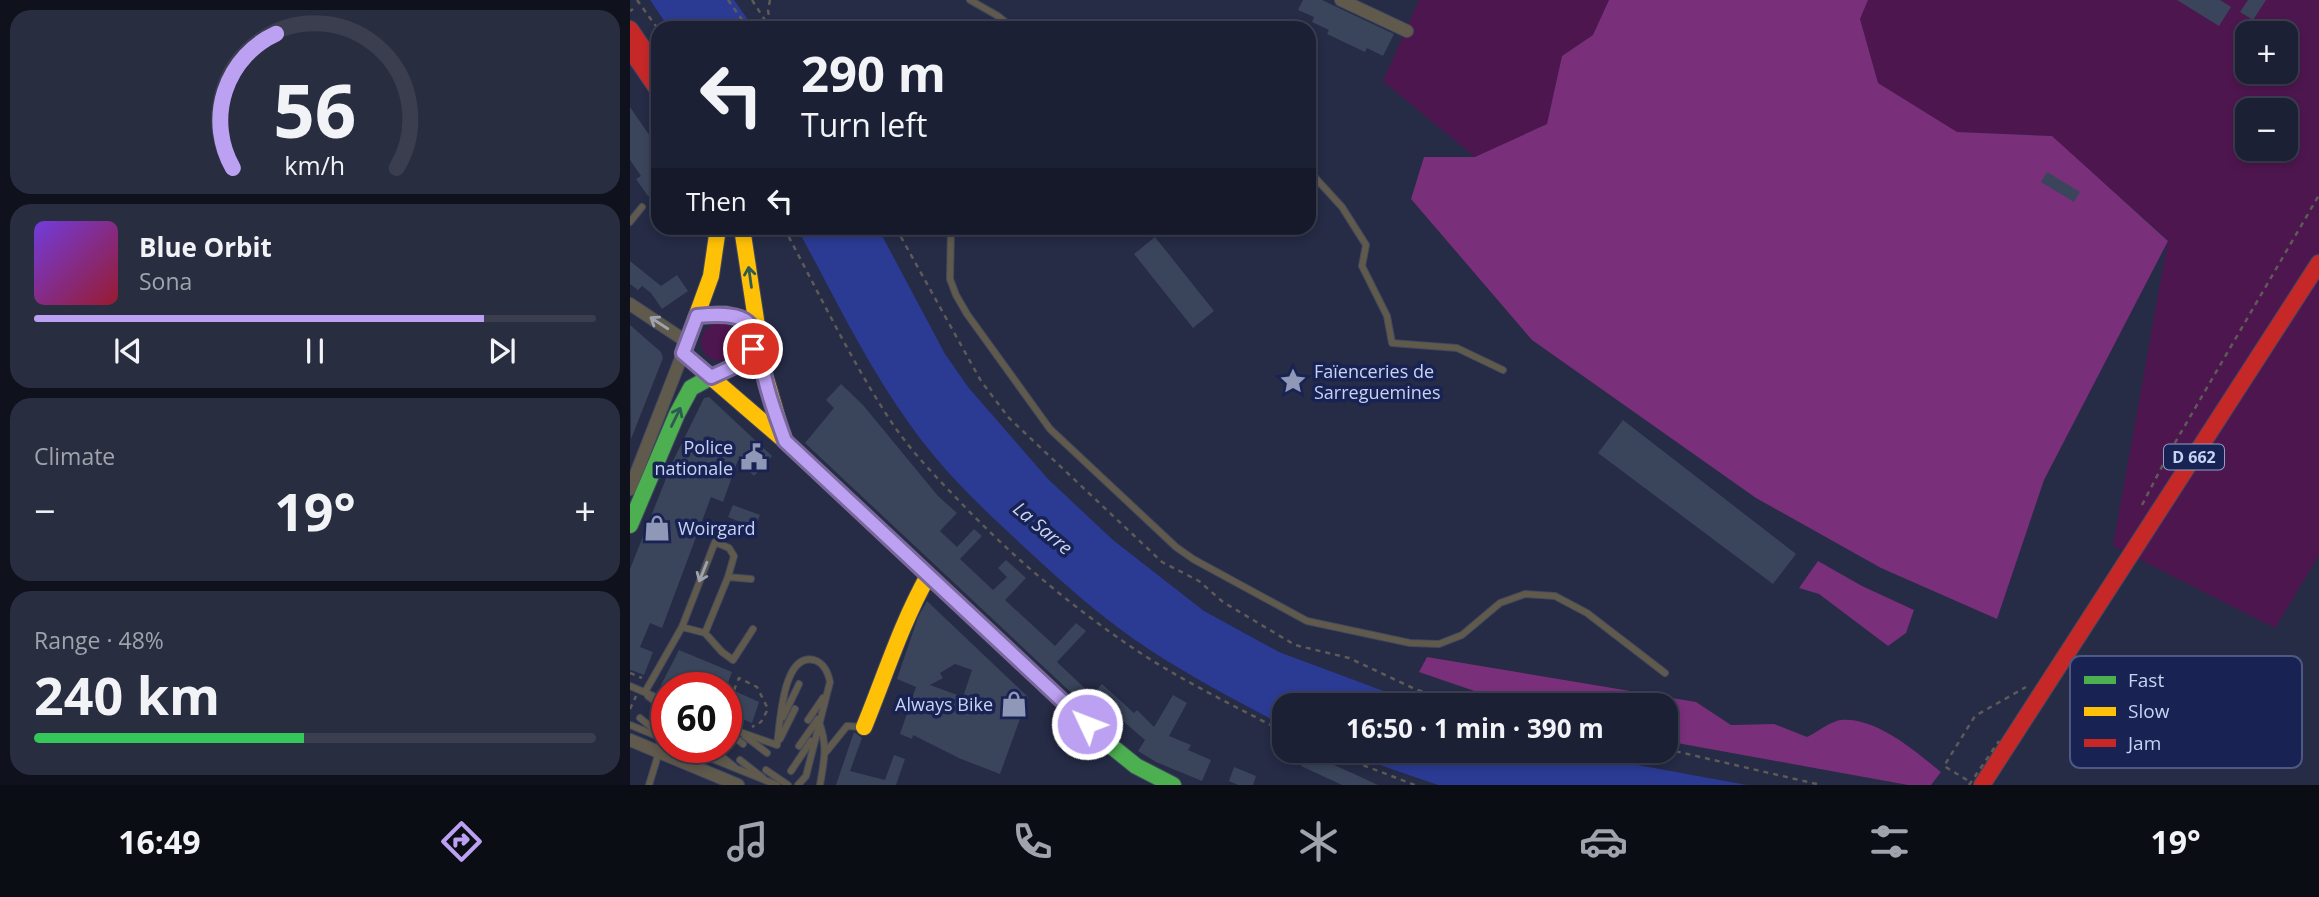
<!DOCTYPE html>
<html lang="en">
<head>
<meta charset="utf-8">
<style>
	body { margin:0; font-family:"Open Sans",sans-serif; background:#292d40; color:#f1f3f6; height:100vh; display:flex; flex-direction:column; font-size:26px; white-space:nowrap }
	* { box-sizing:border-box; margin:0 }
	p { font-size:23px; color:#a0a3ac }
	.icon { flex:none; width:38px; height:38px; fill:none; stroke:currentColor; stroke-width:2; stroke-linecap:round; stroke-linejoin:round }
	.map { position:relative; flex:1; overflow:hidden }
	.panel { display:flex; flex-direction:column; gap:10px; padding:10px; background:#0f121d; width:630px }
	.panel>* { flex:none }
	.guide { position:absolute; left:21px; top:21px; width:665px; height:214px; border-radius:21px; box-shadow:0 4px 10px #0003,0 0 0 2px #3a3e4f; background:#1c2034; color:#f1f3f6; overflow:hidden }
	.buttons { position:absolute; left:1605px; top:21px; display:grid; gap:14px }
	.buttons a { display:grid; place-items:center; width:63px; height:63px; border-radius:14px; background:#1c2034; box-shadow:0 4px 10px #0003,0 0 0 2px #3a3e4f; font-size:35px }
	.speed { position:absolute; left:21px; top:672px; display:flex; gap:14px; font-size:35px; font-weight:700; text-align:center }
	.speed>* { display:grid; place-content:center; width:91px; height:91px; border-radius:50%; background:#1c2034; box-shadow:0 4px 10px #0003,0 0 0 2px #3a3e4f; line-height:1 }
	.speed .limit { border:10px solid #d22; background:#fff; color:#111 }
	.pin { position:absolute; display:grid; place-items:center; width:60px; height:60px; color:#fff; margin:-30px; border:4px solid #fff; border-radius:50%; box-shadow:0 2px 7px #0007 }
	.me { position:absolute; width:77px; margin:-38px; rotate:313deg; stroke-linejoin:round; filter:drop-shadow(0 0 5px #0008) }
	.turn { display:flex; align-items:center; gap:24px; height:147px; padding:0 35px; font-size:32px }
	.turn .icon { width:91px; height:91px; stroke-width:2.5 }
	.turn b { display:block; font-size:49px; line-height:60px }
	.then { display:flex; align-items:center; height:66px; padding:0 35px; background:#0003; gap:14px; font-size:26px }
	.big { font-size:52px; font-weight:700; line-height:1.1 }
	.panel .tile { flex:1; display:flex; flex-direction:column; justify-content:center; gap:10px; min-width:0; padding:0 24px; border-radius:21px; background:#292d40 }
	.panel .dial { align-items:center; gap:0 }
	.dial svg { height:182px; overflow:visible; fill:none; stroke:#3a3e4f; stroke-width:7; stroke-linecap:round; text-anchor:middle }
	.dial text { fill:#f1f3f6; stroke:none }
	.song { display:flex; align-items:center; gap:21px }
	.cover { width:84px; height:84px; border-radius:10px; background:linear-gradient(135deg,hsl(260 70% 55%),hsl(350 70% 35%)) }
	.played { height:7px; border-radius:4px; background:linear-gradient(90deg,#bca0f2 80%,#3a3e4f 80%) }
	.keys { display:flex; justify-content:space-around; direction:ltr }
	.heat { display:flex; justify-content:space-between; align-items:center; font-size:38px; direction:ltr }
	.charge { height:10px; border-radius:5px; background:linear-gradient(90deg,#34c759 48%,#3a3e4f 0) }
	.trip { position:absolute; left:642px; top:693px; width:406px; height:70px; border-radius:21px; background:#1c2034; box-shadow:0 4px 10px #0003,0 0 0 2px #3a3e4f; font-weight:700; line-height:70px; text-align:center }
	.tab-bar { display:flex; height:112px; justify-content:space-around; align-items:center; background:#0b0d15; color:#a0a3ac }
	.tab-bar .icon { width:49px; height:49px }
	.tab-bar .current { color:#bca0f2 }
	.tab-bar b { font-size:32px; color:#f1f3f6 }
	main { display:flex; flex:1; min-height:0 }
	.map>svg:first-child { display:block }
	.green { fill:#4e164f; fill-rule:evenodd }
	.forest { fill:#792f79 }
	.water { fill:#2b3b93 }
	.building { fill:#3a455b; fill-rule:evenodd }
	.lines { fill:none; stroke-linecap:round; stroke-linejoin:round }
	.lane-casing { stroke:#42485f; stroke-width:8 }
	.street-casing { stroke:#42485f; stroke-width:14 }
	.fast-casing { stroke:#42485f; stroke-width:18 }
	.slow-casing { stroke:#42485f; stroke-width:18 }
	.jam-casing { stroke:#42485f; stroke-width:18 }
	.path { stroke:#5e5b57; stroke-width:2.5; stroke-dasharray:5 5; stroke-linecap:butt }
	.lane { stroke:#605a4c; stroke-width:6 }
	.street { stroke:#605a4c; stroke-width:12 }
	.fast { stroke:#4caf50; stroke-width:16 }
	.slow { stroke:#ffc107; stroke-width:16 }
	.jam { stroke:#c62828; stroke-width:16 }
	.path-bridge { stroke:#5e5b57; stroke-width:2.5; stroke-dasharray:5 5; stroke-linecap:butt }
	.oneway { stroke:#2d5b52 }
	.oneway2 { stroke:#9ea3b0 }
	.route-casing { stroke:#7a689d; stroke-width:18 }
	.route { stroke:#bca0f2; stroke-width:12 }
	.labels { text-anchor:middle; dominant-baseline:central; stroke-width:7; stroke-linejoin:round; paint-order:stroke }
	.shield { fill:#182354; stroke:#939ec3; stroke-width:2 }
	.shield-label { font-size:16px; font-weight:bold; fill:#c8d3f3 }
	.poi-label { font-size:18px; fill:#c8d3f3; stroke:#182354; text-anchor:start }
	.water-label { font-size:19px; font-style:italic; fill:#cad2ec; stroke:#182354 }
	.key { fill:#182354; stroke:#4d5884; stroke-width:2 }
	.key-label { font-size:19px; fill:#c8d3f3 }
</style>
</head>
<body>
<main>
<section class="panel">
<div class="tile dial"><svg viewBox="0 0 100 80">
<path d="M14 69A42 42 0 1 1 86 69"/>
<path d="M14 69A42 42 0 0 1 33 10" stroke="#bca0f2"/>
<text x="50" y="56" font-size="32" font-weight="700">56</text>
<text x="50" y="72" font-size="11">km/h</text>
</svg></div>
<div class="tile">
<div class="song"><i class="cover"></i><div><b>Blue Orbit</b><p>Sona</p></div></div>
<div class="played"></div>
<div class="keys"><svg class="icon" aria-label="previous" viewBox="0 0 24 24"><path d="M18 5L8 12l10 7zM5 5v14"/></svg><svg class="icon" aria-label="pause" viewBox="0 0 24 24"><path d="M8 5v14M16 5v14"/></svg><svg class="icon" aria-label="next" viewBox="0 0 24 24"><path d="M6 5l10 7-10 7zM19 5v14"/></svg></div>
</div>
<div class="tile"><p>Climate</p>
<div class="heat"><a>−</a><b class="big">19°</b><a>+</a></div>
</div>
<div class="tile"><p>Range · 48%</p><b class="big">240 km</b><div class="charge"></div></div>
</section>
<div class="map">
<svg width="1689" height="785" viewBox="0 0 1689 785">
	<rect width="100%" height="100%" fill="#262b46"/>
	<path class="green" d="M789,0H979L963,35L932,56L917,124L845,157L753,81Z
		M1238,0H1689V555L1645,628L1483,546L1538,240L1422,136L1326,132L1248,83L1230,19ZM1617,33H1656V72H1617ZM1617,110H1656V149H1617Z
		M71 342a19 19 0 1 1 38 0a19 19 0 1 1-38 0Z"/>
	<path class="forest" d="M979,0H1238L1230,19L1248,83L1327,132L1422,136L1538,241L1414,480L1367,619L1251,568L1126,498L902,340L781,199L794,157H845L917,124L932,56L963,35Z
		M1188,561L1232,586L1284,610L1276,633L1258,646L1189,594L1169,588Z
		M797,657L1066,702L1101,725L1144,724L1177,737C1187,732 1201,721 1211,720C1246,717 1285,751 1311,772L1301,785H1278L1036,741V705H885L789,672Z"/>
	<path class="water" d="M20,0H104L124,28H39Z
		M167,228H248L315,354L338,387L418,479L483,540L574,611L649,652L791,705H654V726C609,702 563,678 520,650C474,620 433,583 393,546C353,509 312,470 281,426C236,364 203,294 167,228Z
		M709,751H950L991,762L1117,785H808Z"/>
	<path class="building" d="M673,0H692L764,34L753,56L737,48L735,52L697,34L699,30L682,22L684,17L668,10Z
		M1547,0H1590L1601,7L1589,26Z
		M1618,0H1636L1623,20L1610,12Z
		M0,107L28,148V189L18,196L6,179L11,176L0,160Z
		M1417,172L1450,192L1444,202L1411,182Z
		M525,237L584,311L563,328L504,254Z
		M0,261L31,286L47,275L58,291L32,309L21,293L12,286L8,290L0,284Z
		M0,325L31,352L33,358L1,439Z
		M211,384L233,405L308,496L327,513L310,531L327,547L344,529L352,536L330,559L363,590L377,577L368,568L376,560L396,578L375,600L425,646L446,623L456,631L427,662L462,695L472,684L504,713L507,710L524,727L543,695L557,703L539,736L561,745L558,750L581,760L572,781L526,762L508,751L515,740L493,721L483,732L175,443L204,408L196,400Z
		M79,397L142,456L124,476L108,460L93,502L81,497L32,628L20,623L10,647L23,652L14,675L1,670L0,671V569L43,461L74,398Z
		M993,420L1166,554L1143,584L968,453Z
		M103,505L130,515L125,528L98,517Z
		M297,601L398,697L370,774L331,759L283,735L282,739L270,734L286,687L267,679L288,617ZM325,664L342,670L333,697L300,685L313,678L310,673Z
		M49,650L102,672L96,688H37L31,685Z
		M96,687L129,702L122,723L96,712Z
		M224,732L232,738L220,771L255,780L264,755L275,759L266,785H206Z
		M677,753L722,773L748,785H712L671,766Z
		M604,767L626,776L623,785H608L599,781Z"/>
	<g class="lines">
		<g class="lane-casing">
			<path id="lane" d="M340,0L368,16L383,28
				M679,171L712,207L736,245L732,266L757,316L762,343L827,348L873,370
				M0,222L12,207
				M321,228L320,279L326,295L337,314L420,429L546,547L563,559L677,621L780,643L809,644L832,635L870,603L895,594L925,596L957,613L1035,673
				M98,577L121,579
				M75,633L92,652L103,660L123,629
				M0,686L37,702
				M15,692L52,627L75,633L98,577L104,556L99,548L85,542L52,627
				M18,696L37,711
				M153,717L169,684
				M10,718L30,734
				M178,720L193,698
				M189,722C198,746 194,761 190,785
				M0,725L37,740
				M96,727L147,745
				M34,729L37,731
				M96,730L113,744
				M115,736L137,753
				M150,739L165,709
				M147,745C150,726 152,652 184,660C194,663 198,672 200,682L176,776L168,785
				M169,746L188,719
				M53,747L147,785
				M69,747L81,757
				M84,750L107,769
				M196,752L217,726L232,727
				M110,760L133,778
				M136,770L158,785
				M161,771L181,741
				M19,785L29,752"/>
		</g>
		<g class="street-casing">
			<path id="street" d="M711,0L777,31
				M0,304L57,342
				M0,489L53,353
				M0,740L108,785"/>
		</g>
		<g class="fast-casing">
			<path id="fast" d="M0,525L47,414L61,388L81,377
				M384,655L475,741L506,766L543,785"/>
		</g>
		<g class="slow-casing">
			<path id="slow" d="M88,228L81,276L53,353L155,441L384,655
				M112,228L134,372L154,440
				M67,316L95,314L127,325
				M81,377C102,369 117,358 129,339L126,334
				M234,727C255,676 271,624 298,576"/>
		</g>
		<g class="jam-casing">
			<path id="jam" d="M0,29L19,57
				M0,49L28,90
				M1352,785L1689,263"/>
		</g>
		<path class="path" d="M7,0L28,29
			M98,0L118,28
			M122,0L140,28
			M140,0L138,10L141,28
			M0,11L3,9
			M154,228C189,293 221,361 262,423C283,454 309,480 335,507C384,558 439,604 497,644C546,678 601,704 654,732
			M266,228L351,381L379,418L532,562L569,581L593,602L665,645L719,658L785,689L831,705
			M1512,505L1539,453L1689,195
			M0,673L12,678
			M104,690L109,678L127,687L138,709L131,722L122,727
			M0,709L6,696
			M1036,749L1191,785
			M696,751L785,785
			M1337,780L1314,766L1345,716L1396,687"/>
		<use href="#lane" class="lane"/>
		<use href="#street" class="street"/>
		<use href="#fast" class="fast"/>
		<use href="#slow" class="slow"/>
		<use href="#jam" class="jam"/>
		<path class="path-bridge" d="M1339,785L1369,741"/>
	</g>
	<defs><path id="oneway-shaft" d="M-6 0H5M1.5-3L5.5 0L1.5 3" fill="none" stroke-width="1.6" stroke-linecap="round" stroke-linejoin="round" transform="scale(1.75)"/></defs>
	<g class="oneway">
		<use href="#oneway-shaft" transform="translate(120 277) rotate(-98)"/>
		<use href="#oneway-shaft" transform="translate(46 417) rotate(-64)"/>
	</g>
	<g class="oneway2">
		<use href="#oneway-shaft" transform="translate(29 323) rotate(-147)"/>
		<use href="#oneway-shaft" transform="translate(73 572) rotate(112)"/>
	</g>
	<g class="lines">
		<g class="route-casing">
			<path id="route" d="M123,349L105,366L81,377L53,353L67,316C131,310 124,327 135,379C140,401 148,421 155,441L457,724"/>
		</g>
		<use href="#route" class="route"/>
	</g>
	<defs>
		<g id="sight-bare" transform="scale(2.1)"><path d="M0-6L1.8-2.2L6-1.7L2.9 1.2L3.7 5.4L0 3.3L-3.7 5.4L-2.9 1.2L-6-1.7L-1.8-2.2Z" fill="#8f98b6" stroke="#182354" stroke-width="2.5" paint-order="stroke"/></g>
		<g id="civic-bare" transform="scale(2.1)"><path d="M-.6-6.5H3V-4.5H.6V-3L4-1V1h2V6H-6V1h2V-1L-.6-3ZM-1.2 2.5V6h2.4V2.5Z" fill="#8f98b6" stroke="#182354" stroke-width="2.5" paint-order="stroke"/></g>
		<g id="shop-bare" transform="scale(2.1)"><path d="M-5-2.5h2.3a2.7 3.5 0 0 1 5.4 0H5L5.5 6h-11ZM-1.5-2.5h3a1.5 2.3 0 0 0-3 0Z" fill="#8f98b6" stroke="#182354" stroke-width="2.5" paint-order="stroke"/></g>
	</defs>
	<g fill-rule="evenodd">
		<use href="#sight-bare" x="663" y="381"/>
		<use href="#civic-bare" x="124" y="457"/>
		<use href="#shop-bare" x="27" y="528"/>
		<use href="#shop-bare" x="384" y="704"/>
	</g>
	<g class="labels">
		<rect class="shield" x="1534" y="444.5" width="60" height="25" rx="5"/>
		<g class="shield-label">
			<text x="1564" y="457">D 662</text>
		</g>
		<g class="poi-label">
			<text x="684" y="371">Faïenceries de<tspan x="684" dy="21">Sarreguemines</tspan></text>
			<text x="103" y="447" text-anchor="end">Police<tspan x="103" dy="21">nationale</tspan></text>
			<text x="48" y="528">Woirgard</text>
			<text x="363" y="704" text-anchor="end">Always Bike</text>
		</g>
		<g class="water-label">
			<text transform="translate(413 528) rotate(40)">La Sarre</text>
		</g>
	</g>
	<rect x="1440" y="656" width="232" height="112" rx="10" class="key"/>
	<rect x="1454" y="676" width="32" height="8" fill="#4caf50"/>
	<rect x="1454" y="707" width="32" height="9" fill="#ffc107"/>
	<rect x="1454" y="739" width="32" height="8" fill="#c62828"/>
	<g class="key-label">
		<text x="1498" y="687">Fast</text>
		<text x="1498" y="718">Slow</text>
		<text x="1498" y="750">Jam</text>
	</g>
</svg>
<div class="buttons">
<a>+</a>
<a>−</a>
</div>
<div class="speed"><div class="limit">60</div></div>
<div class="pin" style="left:123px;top:349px;background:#d93025"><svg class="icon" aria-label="arrive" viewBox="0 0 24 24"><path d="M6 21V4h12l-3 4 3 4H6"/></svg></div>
<svg class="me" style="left:457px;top:724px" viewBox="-20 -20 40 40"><circle r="17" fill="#bca0f2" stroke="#fff" stroke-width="3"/><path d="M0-11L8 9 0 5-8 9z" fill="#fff"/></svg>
<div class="trip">16:50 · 1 min · 390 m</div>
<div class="guide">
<div class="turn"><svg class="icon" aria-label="left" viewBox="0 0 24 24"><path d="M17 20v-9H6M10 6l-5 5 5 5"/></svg><div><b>290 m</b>Turn left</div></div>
<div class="then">Then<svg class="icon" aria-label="left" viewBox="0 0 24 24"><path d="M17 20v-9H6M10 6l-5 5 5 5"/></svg></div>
</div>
</div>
</main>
<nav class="tab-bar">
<b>16:49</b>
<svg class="icon current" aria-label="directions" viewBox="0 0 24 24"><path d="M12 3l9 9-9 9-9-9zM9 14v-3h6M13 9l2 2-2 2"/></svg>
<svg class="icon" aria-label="music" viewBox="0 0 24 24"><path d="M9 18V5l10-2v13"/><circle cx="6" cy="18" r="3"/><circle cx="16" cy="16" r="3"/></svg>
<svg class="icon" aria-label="phone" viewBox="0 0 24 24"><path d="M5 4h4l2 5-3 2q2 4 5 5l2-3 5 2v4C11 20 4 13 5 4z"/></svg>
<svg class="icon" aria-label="climate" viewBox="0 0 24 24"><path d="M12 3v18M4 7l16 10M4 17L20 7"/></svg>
<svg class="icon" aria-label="car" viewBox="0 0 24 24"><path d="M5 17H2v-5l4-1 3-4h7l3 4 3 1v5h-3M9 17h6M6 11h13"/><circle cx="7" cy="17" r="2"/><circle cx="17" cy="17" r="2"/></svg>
<svg class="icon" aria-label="filters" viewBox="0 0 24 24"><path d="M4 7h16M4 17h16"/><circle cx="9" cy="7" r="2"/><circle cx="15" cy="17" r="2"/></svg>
<b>19°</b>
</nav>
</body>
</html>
